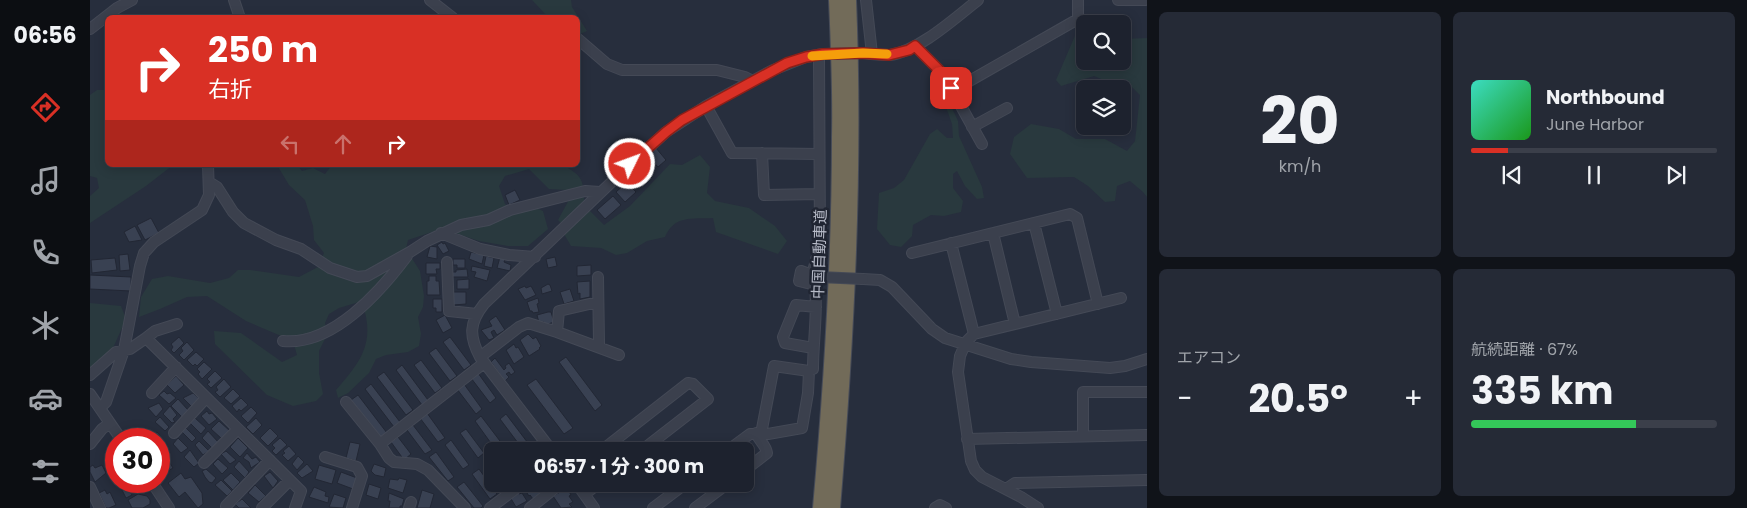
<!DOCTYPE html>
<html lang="ja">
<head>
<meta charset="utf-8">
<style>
	body { margin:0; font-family:Poppins,"Noto Sans JP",sans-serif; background:#252a36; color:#f1f3f6; height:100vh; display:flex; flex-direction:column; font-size:19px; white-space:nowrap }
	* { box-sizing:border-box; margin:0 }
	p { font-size:16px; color:#a0a4aa }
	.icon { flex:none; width:28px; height:28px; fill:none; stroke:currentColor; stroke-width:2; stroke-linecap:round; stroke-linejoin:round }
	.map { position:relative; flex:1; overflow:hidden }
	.panel { display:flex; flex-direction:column; gap:12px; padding:12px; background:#101319; width:600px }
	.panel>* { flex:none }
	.banner { position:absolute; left:15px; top:15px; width:475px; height:152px; border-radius:8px; box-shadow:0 2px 12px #0003,0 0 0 1px #3b3f4a; background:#d93025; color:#fff; overflow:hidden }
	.fabs { position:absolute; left:986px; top:15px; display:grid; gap:10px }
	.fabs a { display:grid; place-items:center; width:55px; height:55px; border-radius:8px; background:#1d222e; box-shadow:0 2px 12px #0003,0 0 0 1px #3b3f4a; font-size:25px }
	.speed { position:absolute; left:15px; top:428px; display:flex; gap:10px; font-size:25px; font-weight:700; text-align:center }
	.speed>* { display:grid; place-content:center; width:65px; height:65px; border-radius:50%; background:#1d222e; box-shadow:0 2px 12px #0003,0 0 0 1px #3b3f4a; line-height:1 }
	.speed .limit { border:8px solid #d22; background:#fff; color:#111 }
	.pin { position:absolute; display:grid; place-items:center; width:42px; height:42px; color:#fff; margin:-21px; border-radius:10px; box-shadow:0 2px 8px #0006 }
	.me { position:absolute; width:55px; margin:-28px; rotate:48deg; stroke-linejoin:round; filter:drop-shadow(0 0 4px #0008) }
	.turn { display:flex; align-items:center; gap:18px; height:105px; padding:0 20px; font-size:22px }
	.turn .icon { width:65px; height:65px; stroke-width:2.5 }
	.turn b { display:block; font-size:35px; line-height:42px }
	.lanes { display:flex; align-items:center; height:48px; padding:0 20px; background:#0003; justify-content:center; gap:25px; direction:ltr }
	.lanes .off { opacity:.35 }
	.big { font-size:38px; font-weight:700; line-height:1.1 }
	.panel .tile { flex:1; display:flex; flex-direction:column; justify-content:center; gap:8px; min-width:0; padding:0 18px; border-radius:8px; background:#252a36 }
	.panel .dial { align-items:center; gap:0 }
	.dial b { font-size:65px; line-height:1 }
	.song { display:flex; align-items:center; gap:15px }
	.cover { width:60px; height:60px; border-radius:8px; background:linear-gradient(135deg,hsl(170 70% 55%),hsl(120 70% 35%)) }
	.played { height:5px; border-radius:2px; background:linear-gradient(90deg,#d93025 15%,#3b3f4a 15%) }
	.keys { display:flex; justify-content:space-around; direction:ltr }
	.heat { display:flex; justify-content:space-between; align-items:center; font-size:28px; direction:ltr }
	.charge { height:8px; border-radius:4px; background:linear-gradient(90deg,#34c759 67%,#3b3f4a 0) }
	.panel .tiles { flex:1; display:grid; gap:12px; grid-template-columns:repeat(2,1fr) }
	.trip { position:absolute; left:394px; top:442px; width:270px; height:50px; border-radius:8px; background:#1d222e; box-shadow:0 2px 12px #0003,0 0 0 1px #3b3f4a; font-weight:700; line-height:50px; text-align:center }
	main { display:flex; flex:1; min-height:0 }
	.tab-bar { display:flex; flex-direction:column; width:90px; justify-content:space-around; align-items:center; background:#0c0e12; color:#a0a4aa }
	.tab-bar .icon { width:35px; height:35px }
	.tab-bar .active { color:#d93025 }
	.tab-bar b { font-size:22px; color:#f1f3f6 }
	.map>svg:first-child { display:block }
	.green { fill:#29393e }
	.building { fill:#394152; stroke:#222734 }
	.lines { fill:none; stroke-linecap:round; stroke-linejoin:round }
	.minor-casing { stroke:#444956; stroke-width:12 }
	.highway-casing { stroke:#464b58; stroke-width:16 }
	.minor { stroke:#3b404d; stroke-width:10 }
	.highway { stroke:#726b59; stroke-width:14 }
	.minor-bridge-casing { stroke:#444956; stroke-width:12; stroke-linecap:butt }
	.minor-bridge { stroke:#3b404d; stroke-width:10 }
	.route-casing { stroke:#8d1f18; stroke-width:12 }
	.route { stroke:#d93025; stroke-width:9 }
	.slow { stroke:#f59e0b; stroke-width:9 }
	.labels { text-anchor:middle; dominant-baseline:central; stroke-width:5; stroke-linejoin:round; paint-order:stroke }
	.street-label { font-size:15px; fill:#b7bbc8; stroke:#202532 }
</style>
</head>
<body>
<main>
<nav class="tab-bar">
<b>06:56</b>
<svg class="icon active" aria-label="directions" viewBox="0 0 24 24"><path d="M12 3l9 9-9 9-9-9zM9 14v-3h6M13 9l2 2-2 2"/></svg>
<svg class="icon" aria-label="music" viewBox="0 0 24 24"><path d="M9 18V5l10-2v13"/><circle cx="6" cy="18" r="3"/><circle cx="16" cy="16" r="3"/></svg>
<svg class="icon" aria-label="phone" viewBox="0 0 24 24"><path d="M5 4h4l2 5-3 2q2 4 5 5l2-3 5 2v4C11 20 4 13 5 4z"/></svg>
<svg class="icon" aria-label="climate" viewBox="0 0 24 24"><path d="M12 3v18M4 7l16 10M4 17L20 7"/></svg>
<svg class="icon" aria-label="car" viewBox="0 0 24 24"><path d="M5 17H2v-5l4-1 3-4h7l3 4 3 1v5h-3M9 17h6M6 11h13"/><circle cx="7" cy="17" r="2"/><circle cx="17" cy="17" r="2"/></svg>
<svg class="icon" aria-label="filters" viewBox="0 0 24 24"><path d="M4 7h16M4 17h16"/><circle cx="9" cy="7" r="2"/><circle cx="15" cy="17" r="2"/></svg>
</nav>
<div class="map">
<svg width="1057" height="508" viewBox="0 0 1057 508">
	<rect width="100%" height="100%" fill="#272e3d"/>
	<path class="green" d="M442,0H481L482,7L497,31L488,35V18L457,16Z
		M995,26V61H1032L1033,39L1057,38V197L1053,192L1040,181L1027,186L1025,201L1015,202L998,186L984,177L937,178L920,154L924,137L941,124L969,129L986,139H1015L1037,151L1045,141L1050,95L1039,84L1021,83L1004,76L971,86L966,80L987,31Z
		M7,90H17L18,165H83L56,186L0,223V196L9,188L7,178L0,176V95Z
		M854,91L868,121L869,136L892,187L894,198L887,199L875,186L867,171L863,174V188L873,201L871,212L854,216L841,215L823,225L822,236L811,247L800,245L787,229L789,193L804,188L814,180L840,134L847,129L857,138H863L862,124L851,93Z
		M610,155L620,167L617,193L625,201L659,208L685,226L697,241L688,254L626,232L623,218C602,219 584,215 575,237L557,241L537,253L526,255L511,248L481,246L474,234L499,210L514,225L540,206L580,164L592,165Z
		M187,165H207L212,171L223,168L235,174L242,165H472C492,175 494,180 494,202L472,224L468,220L480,198L477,190L459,189L439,169L415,176L409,186L415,204L425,212L446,208L453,211L458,229L438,246H418L389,241L362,232L348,230L318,240L316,249L330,271L334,296L333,307L328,317L331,334L329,346L318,352L296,355L286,359L279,373L258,393L248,398L246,390C263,370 280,352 277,324C276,314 275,310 269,302L249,308L239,314L235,323L237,335L229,351V373L233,394L226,401L203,406L177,395L125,344L124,331L151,333L192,362L207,355L203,341L156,321L117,296L97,297L70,309L49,317L51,297L62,279L78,276L120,283L139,278L148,270H160L209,277L228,267L234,253L224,240L223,226L215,200L199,185Z
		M0,303L31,306L36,319L23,348L0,369Z"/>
	<path class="building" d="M566,148L576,160L568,167L558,156Z
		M556,160L564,169L557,175L550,166Z
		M546,167L556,177L547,186L539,177L544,172L542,170Z
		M537,182L546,192L535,202L526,192Z
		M425,190L430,200L419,205L415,195Z
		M523,196L531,205L515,219L507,210Z
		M61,218L69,233L55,240L47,225Z
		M45,226L52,240L39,242L34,232Z
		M352,242L353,244L355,243L359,251L353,254L347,245Z
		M340,246L347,247V259L337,257Z
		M381,252L394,255L392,264L379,259Z
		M38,254L40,270L30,271L29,255Z
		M396,256L404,258L402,268L394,266Z
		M410,257L415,259L414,262L421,265L420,271L407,268Z
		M465,257L467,266L458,268L456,259Z
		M25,258L27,270L2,273L1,260Z
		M363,259H375V268H367V265H363Z
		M336,263H350V269H346L347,274H336Z
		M501,265V275L487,276V266Z
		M382,266L400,270L397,281L384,277L386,272L381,271Z
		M377,269L378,277H362V272H366V270Z
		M0,275L41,277V291L0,289Z
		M339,276H346V281H349L350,295H337V281H339Z
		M379,279V289H367V280Z
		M500,281V297L490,299V293L488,294L487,282Z
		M458,284L460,285L462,291L452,294L451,288Z
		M435,286L436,288L441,286L446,295L435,300L428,289Z
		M480,289L484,301L474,304L470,292Z
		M363,292H376V304L363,305Z
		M448,298L449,303L447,304L449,312L443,313L442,311H440L437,302Z
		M343,299H352V312H346V308H343Z
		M458,312H461L464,322L455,325L454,322L449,323L447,315Z
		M355,315L362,328L353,333L346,320Z
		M406,316L415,330L407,335L404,330L401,332L404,338L399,340L391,330L402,326L399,321Z
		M438,334L443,339L446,337L451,346L449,348L450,349L439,356L430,340Z
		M89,337L94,343L84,353L81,350L83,347L81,344Z
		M360,337L381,365L374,370L353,342Z
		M97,342L104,350L94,360L89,355L93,351L91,348Z
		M424,344L426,348L428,347L434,357L424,364L416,350Z
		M346,348L367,376L360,381L339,353Z
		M106,352L114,359L107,366L105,364L103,366L97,360Z
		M476,357L512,405L505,411L469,362Z
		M405,358L414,370L416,368L415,366L419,363L425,372L421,375L419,372L416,374L419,377L415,381L401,362Z
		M331,360L352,388L345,393L324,365Z
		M114,362L122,369L112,379L108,374L110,372L107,369Z
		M312,365L338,400L332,405L306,370Z
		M125,371L132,378L121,388L117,384L120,382L117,379Z
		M294,372L323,410L316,415L287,377Z
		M388,373L406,398L400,403L381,378Z
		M86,376L94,385L85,393L77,385Z
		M134,379L141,387L130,397L125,392L128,390L126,387Z
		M446,379L483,428L474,434L437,385Z
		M281,384L310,422L304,427L275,389Z
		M374,384L392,409L386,414L367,389Z
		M143,389L150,396L141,404L134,398Z
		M74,391L77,394L80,393L86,398L79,404L69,395Z
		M103,393L110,399L102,407L93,398Z
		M268,395L297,433L291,438L261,400Z
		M151,398L158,405L151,411L149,409L147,412L142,406Z
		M88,399L98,410L92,417L81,406Z
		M69,403L73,409L66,417L58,408Z
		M80,406L87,415L83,419L85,422L82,423L73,414Z
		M161,407L167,413L158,423L151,416Z
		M117,411L119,414L122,413L127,419L119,425L111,416Z
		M337,413L355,438L348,442L330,418Z
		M416,414L444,451H434L410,419Z
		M391,416L410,441L403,446L385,421Z
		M70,417L79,427L75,431L65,422Z
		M105,418L116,428L111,434L100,423Z
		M166,418L172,425L163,434L156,427Z
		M129,421L140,431L132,439L121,429Z
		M323,425L342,450L335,454L317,430Z
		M96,428L106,438L102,442L92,432Z
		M180,428L188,436L178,446L170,438Z
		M376,429L394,453L388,458L370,433Z
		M118,431L129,443L123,449L112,438Z
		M67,432L76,444L70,448L71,450L69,452V439L58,438Z
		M308,437L321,454L314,460L301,442Z
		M88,438L98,448L91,453L83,444Z
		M148,438L158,448L150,457L140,447Z
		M190,438L197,445L186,455L182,451L185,448L182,445Z
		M361,440L379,465L373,469L355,445Z
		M109,441L119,451L113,455L105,445Z
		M260,442L270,444L266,461L256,458Z
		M199,446L206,454L198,461L192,455L195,453L193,451Z
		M100,450L109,463L104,467L94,457Z
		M26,451V475H25L17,455Z
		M136,451L146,460L140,464L131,454Z
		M73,452L83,468L71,475L69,471V455Z
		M346,452L364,477L358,481L339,457Z
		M157,453L162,459L166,457L170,462L161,468L159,462L153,458Z
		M208,456L214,462L207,470L202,464Z
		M128,459L138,468L132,474L123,464Z
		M149,461L159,472L155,478L144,467Z
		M217,464L223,471L212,478L207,473Z
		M284,464L296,468L294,477L285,475L281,471Z
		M3,465L5,468L12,465L16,473L5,482L0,472V467Z
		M229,465L246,470L242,484L225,479Z
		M116,469L126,478L122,483L119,482L115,477L112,471Z
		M389,469L407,494L400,499L382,474Z
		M180,472L188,481L183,488L174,476Z
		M251,472L267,478L263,489L247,483Z
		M91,473L95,479L101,477L112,493L113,504L108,508L95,492L89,497L78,483Z
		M141,473L150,482L143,490L133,480Z
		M309,478L317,480L313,493L298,488L300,479L308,480Z
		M131,480L142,491L137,496L125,485Z
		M43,481H49L53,487L43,494L40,483Z
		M374,482L393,506L391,508H384L367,487Z
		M279,484L291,488L288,499L276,495Z
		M438,484H450L445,487L450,494L443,499L440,495L439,496L433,487Z
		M36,485L42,495L36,498L31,488Z
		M165,485L176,496L169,502L158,493Z
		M224,487L236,492L235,496L239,497L238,503L219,497Z
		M477,488L481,495L479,496L483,502L479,504L482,507L471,508L463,496Z
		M15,490L17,494L20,492L26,505L19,508H16L9,493Z
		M332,490L344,494L340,508H327Z
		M428,492L429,494L432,493L437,501L426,507L420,497Z
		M299,493L314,499L312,506H310V508H299L300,501H298Z
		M48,494L57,496L60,500V504L53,508H42L38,500Z
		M244,494L256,498L253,508L239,507Z
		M152,499L161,508H149L145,504Z"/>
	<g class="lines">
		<g class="minor-casing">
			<path id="minor" d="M144,0L150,18
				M340,0L363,18
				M776,0L782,54
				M1028,0H1055
				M0,29L27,8L42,0
				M488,39L517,64L532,70H627L655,77L663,81
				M825,46L852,73L869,87L988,19V0
				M773,53C781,54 791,55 800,55C829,51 865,18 888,0
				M861,82V88L892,144
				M616,106L642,153L729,154
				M882,127L917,108
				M672,153L674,195L729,194
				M119,182L127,187L143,212L154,223L186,240L211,249L240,268L267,277L277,276L320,252L337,241L371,225L398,220L420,210L495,191L510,192
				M944,223L967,314
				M351,233L390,249L419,255L445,257
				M903,233L925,324
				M861,243L884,334
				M822,253L980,214L987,218L1008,304
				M357,262L359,311L387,314
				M728,276L722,275L730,245L729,55
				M508,277L509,343L508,347
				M773,279L790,280L802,287L842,329L855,338L921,359L941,362L1020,368L1035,366L1057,359
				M467,332L469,311L508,302
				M56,338L65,331L87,324
				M193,341C242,346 290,292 317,256
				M723,348L695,343L693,337L706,305L726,307
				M390,357L429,327L438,323L467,332L529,355
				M0,375L26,352L40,349L56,338L211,491L205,508
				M62,393L86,367
				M0,394L31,439
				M256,402L290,444
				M10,408L16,402L34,350L50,266L54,253L64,242L112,210L119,195L118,165
				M84,433L116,398
				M671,434L684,366L719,371L723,369C723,341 728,311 725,285L709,281L711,271L722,275
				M993,436V392H1057
				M877,439L1057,435
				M0,444L12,429L20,423
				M462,451L390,357C379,336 379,323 394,304L529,175L576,132L616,106L683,70L716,57L733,54
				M511,451L598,383L603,384L618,399L551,451
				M637,451L660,434H678L712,428L718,393L719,371
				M235,457L267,467L272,476L262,508
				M114,463L148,429
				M655,470L677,453C676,445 669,441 666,433
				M61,481L79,508
				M487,484L504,508
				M0,487L10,508
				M916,489L925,483L1057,480
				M495,494L508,484
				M136,506L180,460
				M172,508L200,480
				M319,508L321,502
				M375,508L338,470L327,464L304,462L299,458L290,444L394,363
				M400,508L432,484
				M440,508L470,484
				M563,508L595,484
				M605,508L637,484
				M845,508L850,505L856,508
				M948,508L931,497L892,477L885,470L881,461L868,372L870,356L876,342L884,334L1031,298"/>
		</g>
		<g class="highway-casing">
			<path id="highway" d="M730,508C741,385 749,260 749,137C750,91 748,45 746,0
				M743,508C757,339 766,169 759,0"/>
		</g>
		<use href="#minor" class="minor"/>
		<use href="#highway" class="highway"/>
		<g class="minor-bridge-casing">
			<path id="minor-bridge" d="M733,54L773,53
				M729,277L773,279"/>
		</g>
		<use href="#minor-bridge" class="minor-bridge"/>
	</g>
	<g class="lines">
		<g class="route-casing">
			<path id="route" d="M540,164L576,132L592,120L697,63L716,57L733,54L773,53L799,55L819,50L825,46L861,82V88"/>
		</g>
		<use href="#route" class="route"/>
		<path class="slow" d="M722,56L773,53L797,54"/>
	</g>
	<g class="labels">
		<g class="street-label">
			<text transform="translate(729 254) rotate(-88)">中国自動車道</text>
		</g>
	</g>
</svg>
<div class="fabs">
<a><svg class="icon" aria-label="search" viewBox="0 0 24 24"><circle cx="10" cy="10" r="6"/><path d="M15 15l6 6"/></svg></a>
<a><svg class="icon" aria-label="layers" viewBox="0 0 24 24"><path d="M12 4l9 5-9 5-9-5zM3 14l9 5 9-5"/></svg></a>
</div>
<div class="speed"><div class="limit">30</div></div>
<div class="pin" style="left:861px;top:88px;background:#d93025"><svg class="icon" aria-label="arrive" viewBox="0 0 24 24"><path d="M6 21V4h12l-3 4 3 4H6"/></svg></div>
<svg class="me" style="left:540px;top:164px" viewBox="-20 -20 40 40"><circle r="17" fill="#d93025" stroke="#fff" stroke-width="3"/><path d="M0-11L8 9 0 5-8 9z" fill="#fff"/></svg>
<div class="trip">06:57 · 1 分 · 300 m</div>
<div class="banner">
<div class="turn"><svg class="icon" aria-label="right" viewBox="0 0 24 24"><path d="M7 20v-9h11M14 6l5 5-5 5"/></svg><div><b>250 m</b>右折</div></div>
<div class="lanes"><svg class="icon off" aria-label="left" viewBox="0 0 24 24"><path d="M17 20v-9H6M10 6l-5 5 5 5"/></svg><svg class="icon off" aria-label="ahead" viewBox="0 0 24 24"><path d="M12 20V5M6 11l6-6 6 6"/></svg><svg class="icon" aria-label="right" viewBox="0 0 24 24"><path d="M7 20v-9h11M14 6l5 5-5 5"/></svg></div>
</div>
</div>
<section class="panel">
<div class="tiles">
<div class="tile dial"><b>20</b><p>km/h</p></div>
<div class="tile">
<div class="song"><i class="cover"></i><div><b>Northbound</b><p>June Harbor</p></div></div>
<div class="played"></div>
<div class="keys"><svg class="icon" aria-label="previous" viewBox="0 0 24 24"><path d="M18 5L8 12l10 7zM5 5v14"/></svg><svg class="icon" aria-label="pause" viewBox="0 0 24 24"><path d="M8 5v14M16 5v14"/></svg><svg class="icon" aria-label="next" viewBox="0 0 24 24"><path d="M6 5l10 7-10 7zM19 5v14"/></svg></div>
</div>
<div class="tile"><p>エアコン</p>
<div class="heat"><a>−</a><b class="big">20.5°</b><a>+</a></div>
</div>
<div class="tile"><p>航続距離 · 67%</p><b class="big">335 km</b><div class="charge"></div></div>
</div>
</section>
</main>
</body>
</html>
